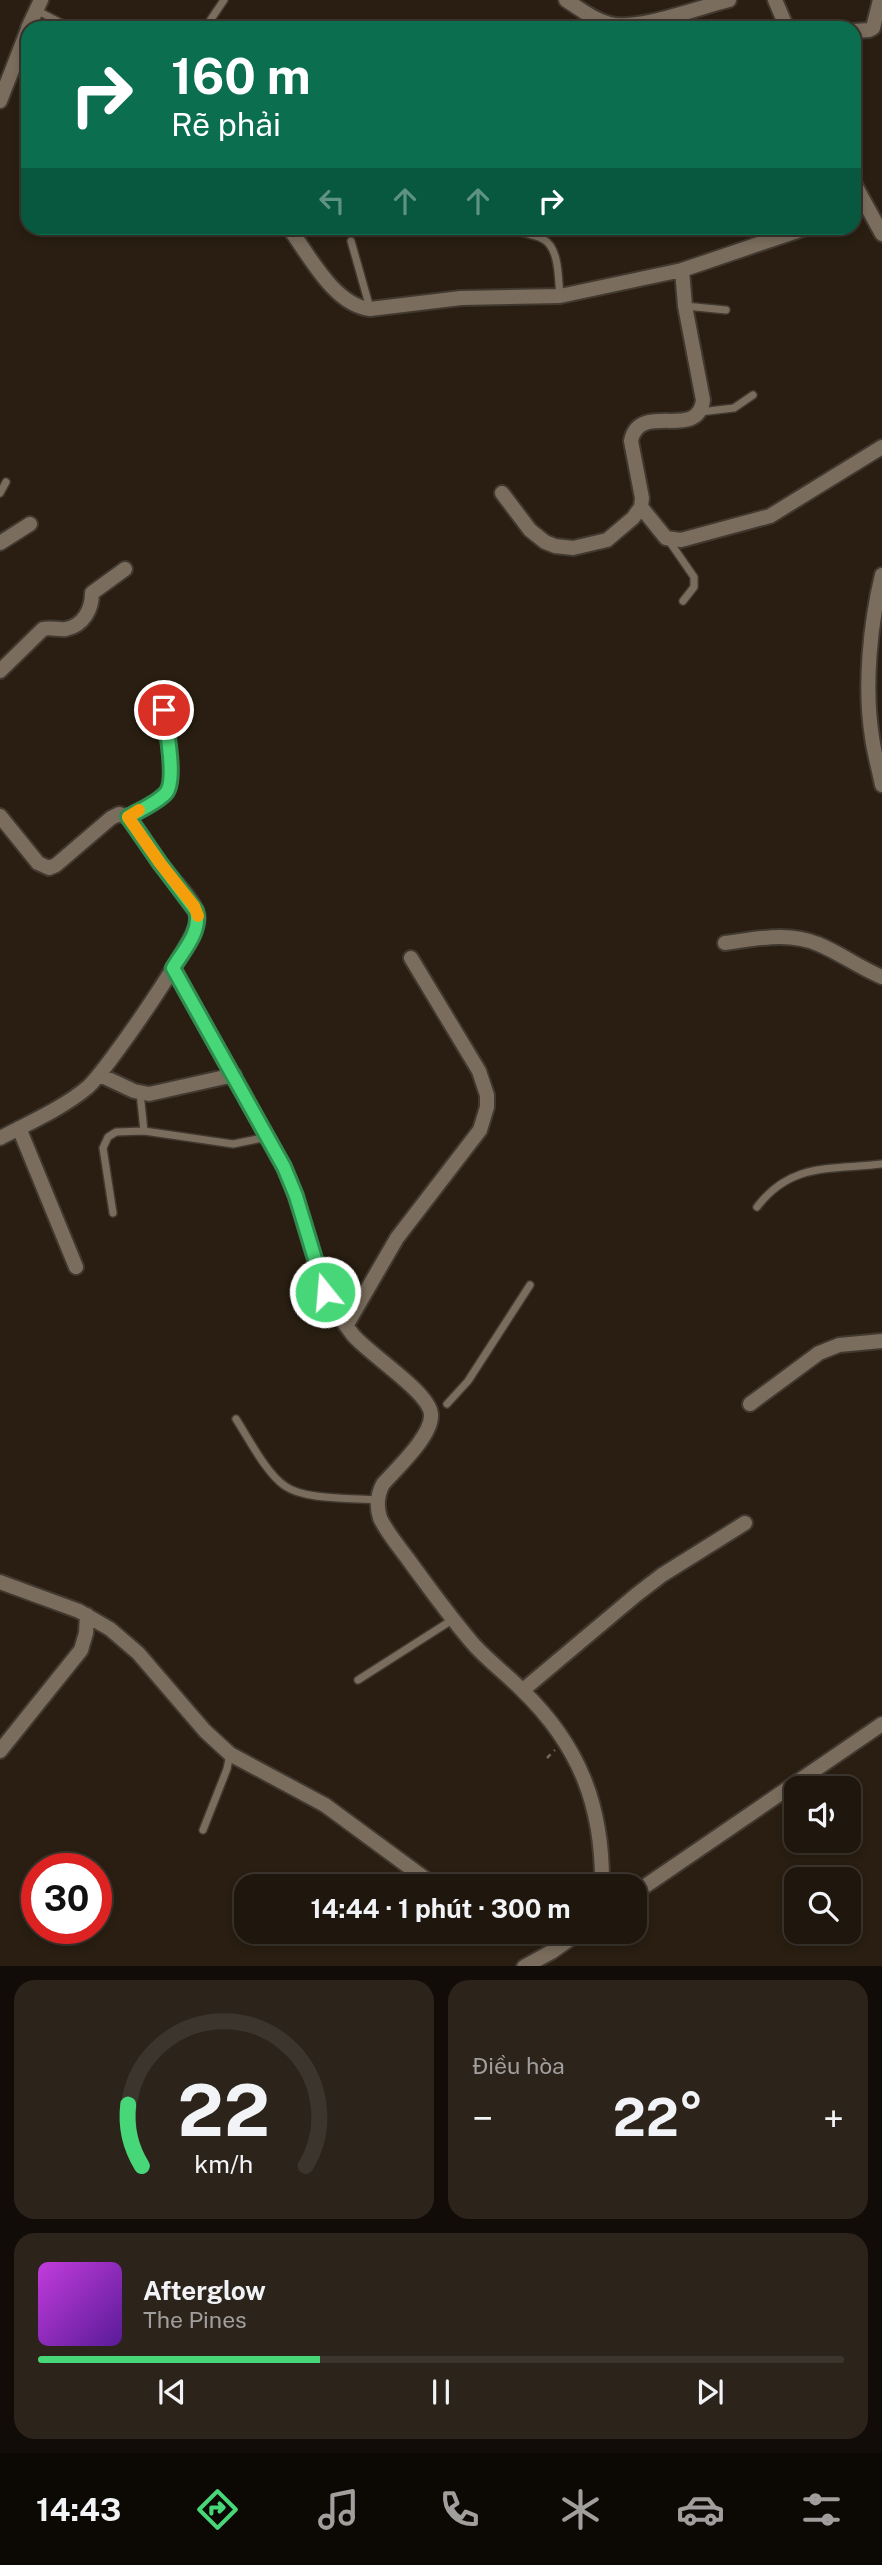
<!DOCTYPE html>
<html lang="vi">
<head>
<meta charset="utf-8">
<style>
	body { margin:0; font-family:"Public Sans",sans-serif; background:#2c231b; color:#f1f3f6; height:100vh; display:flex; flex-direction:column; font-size:26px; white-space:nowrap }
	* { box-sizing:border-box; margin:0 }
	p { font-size:23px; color:#a19f9d }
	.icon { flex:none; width:38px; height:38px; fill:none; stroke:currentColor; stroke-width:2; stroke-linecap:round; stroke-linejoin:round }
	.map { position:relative; height:1966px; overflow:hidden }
	.side { display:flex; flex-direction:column; gap:14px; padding:14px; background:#110c07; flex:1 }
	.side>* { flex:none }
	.banner { position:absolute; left:21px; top:21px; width:840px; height:214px; border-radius:21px; box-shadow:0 4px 10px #0003,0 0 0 2px #3c352e; background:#0b6e4f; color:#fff; overflow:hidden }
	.controls { position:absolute; left:784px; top:1776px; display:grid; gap:14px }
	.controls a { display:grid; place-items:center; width:77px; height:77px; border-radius:14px; background:#1f160d; box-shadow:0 4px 10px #0003,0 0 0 2px #3c352e; font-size:35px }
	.speed { position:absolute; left:21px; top:1853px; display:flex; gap:14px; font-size:35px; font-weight:700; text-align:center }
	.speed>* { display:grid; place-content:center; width:91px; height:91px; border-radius:50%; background:#1f160d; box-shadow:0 4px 10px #0003,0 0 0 2px #3c352e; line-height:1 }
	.speed .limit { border:10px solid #d22; background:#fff; color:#111 }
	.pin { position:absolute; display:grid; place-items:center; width:60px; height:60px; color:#fff; margin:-30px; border:4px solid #fff; border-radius:50%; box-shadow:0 2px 7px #0007 }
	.me { position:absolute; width:77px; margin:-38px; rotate:343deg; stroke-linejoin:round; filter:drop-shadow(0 0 5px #0008) }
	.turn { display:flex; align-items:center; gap:24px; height:147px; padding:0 35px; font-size:32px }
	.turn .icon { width:91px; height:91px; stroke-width:2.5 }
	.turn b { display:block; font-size:49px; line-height:60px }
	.lanes { display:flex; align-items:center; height:66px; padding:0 35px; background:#0003; justify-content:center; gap:35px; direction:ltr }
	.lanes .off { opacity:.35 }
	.big { font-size:52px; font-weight:700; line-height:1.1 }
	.side .card { flex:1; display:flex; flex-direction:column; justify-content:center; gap:10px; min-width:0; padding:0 24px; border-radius:21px; background:#2c231b }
	.side .dial { align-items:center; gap:0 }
	.dial svg { height:182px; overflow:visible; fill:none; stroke:#3c352e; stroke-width:7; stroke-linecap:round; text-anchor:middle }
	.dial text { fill:#f1f3f6; stroke:none }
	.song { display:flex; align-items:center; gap:21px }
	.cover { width:84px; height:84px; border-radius:10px; background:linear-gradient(135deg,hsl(290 70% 55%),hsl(270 70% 35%)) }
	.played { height:7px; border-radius:4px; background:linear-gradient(90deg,#48d778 35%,#3c352e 35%) }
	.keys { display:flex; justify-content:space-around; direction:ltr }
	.heat { display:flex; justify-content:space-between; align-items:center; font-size:38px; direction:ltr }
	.side .tiles { flex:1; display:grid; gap:14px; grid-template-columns:1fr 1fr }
	.card:last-child { grid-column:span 2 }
	.trip { position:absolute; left:234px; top:1874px; width:413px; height:70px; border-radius:21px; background:#1f160d; box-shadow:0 4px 10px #0003,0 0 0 2px #3c352e; font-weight:700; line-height:70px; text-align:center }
	.dock { display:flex; height:112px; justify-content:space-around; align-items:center; background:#0c0905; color:#a19f9d }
	.dock .icon { width:49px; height:49px }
	.dock .active { color:#48d778 }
	.dock b { font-size:32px; color:#f1f3f6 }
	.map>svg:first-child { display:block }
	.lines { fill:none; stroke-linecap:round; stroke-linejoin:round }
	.service-casing { stroke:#413930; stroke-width:10 }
	.minor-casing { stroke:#413930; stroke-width:18 }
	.path { stroke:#70675b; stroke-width:2.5; stroke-dasharray:5 5; stroke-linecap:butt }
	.service { stroke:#7a6d5d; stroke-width:7 }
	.minor { stroke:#7a6d5d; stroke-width:14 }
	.route-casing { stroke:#2f8c4e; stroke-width:18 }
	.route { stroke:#48d778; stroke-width:12 }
	.slow { stroke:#f59e0b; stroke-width:12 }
</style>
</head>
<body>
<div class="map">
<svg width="882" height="1967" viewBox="0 0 882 1967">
	<rect width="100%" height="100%" fill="#291e11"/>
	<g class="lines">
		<g class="service-casing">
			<path id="service" d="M36,10L71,28
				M205,28L224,0
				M512,228C522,234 533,234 543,239C560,248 558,280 560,296
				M351,241L370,308
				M685,306L726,310
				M700,412L734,408L753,395
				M0,493L6,482
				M667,538L694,577V587L683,601
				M128,817L165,794L171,783L162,689
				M140,1093L144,1131
				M757,1207C791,1162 831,1170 882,1164
				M113,1213L103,1148L108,1137L116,1132L144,1131L233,1144L268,1137
				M447,1404L468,1381L530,1285
				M236,1419C249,1439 266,1473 285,1486C304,1500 353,1498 377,1500
				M358,1680L452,1620
				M203,1830L227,1769L230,1754"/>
		</g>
		<g class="minor-casing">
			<path id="minor" d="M566,0C580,9 594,20 610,24C638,31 700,7 729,0
				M775,0L787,28
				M28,28L41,0
				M854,31L869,30L873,28L880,0
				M0,101L28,29
				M854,183L882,234
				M289,228C309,255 334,305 370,309L461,298L560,296L682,270L806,228
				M502,493L530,530L545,542L555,546L573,548L607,540L633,518L641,507L642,498L631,441C639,400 698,442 703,400L685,306L682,270
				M641,507L666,538L681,540L770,516L882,447
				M0,543L30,524
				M882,575C870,624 864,687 872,737C874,753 879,769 882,785
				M0,671L43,629C51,627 58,630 66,629C84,625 92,609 92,593L125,569
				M0,816L38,863L49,868L56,865L111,818L119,814L128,817C140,831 148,846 158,861C168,876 197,901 198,918C200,936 106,1071 88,1087C63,1108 29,1123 0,1138
				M725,943C756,939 788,931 818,944C840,953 860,968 882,977
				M173,968L284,1167C310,1223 313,1286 353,1335C370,1355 429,1392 431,1414C433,1435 397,1468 383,1484C377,1495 376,1505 380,1518C388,1535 402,1550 413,1566C433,1593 453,1621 475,1646C490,1662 507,1675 522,1690C580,1746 603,1807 602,1886
				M100,1075L134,1091L149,1094L234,1075
				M19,1128L76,1267
				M346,1326L397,1238L480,1130L487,1107V1095L479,1071L411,958
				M750,1404L819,1353L839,1345L882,1341
				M0,1582L79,1611L110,1629L138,1653L205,1731L230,1754L325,1805L435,1886
				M523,1690L636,1595L662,1575L745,1523
				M0,1751L81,1650L86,1633L87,1615
				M635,1893L882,1724
				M541,1932L560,1946
				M524,1967L553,1951L580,1932"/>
		</g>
		<path class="path" d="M547,1758L555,1750"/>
		<use href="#service" class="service"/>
		<use href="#minor" class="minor"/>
	</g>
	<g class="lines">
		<g class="route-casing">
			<path id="route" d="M164,710C166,728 177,780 166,793C157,803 140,810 128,817L160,863L196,911C202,931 183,951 173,968L284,1167L296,1196L325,1292"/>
		</g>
		<use href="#route" class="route"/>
		<path class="slow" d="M139,810L128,817L160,863L194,906L198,916"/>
	</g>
</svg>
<div class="controls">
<a><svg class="icon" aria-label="sound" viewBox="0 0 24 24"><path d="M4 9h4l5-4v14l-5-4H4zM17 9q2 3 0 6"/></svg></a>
<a><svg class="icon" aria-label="search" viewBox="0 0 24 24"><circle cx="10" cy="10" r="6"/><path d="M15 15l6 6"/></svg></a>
</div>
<div class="speed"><div class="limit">30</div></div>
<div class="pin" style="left:164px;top:710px;background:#d93025"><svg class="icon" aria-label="arrive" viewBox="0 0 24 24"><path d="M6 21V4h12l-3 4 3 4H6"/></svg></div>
<svg class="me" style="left:325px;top:1292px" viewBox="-20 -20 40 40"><circle r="17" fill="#48d778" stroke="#fff" stroke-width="3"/><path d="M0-11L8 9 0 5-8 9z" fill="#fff"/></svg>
<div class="trip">14:44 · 1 phút · 300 m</div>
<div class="banner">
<div class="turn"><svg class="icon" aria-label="right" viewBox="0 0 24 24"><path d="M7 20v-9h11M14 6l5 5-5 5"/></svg><div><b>160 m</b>Rẽ phải</div></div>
<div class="lanes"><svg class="icon off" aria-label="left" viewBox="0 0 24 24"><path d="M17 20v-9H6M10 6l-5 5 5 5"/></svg><svg class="icon off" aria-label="ahead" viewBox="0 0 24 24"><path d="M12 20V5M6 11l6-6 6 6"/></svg><svg class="icon off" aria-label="ahead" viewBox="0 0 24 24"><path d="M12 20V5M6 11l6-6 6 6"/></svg><svg class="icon" aria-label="right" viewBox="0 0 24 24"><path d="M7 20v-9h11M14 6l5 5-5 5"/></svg></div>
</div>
</div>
<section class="side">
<div class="tiles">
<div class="card dial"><svg viewBox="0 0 100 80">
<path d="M14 69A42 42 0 1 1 86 69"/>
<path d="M14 69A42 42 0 0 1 8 42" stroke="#48d778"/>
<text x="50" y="56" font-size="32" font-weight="700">22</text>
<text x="50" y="72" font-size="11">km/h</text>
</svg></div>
<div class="card"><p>Điều hòa</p>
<div class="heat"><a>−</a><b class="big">22°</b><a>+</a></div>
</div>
<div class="card">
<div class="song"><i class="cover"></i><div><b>Afterglow</b><p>The Pines</p></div></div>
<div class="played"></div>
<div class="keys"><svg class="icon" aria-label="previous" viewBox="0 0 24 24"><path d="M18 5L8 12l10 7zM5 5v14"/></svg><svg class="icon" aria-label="pause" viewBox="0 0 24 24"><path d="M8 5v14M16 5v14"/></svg><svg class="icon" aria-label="next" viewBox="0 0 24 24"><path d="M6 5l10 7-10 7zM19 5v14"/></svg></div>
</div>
</div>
</section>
<nav class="dock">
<b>14:43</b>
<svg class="icon active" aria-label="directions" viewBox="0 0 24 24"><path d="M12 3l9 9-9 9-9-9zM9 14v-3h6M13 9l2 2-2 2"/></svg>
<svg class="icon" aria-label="music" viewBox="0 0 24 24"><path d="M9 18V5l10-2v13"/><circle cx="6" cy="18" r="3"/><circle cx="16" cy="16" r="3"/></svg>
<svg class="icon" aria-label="phone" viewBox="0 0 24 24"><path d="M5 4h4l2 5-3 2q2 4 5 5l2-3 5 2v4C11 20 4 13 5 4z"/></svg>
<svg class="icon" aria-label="climate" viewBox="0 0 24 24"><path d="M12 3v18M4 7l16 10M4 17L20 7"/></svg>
<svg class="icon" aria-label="car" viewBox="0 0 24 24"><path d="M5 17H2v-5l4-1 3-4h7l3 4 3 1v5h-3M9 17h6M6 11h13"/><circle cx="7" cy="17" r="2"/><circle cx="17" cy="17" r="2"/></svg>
<svg class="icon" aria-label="filters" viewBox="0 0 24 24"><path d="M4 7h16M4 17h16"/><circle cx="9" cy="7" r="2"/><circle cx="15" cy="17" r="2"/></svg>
</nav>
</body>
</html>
